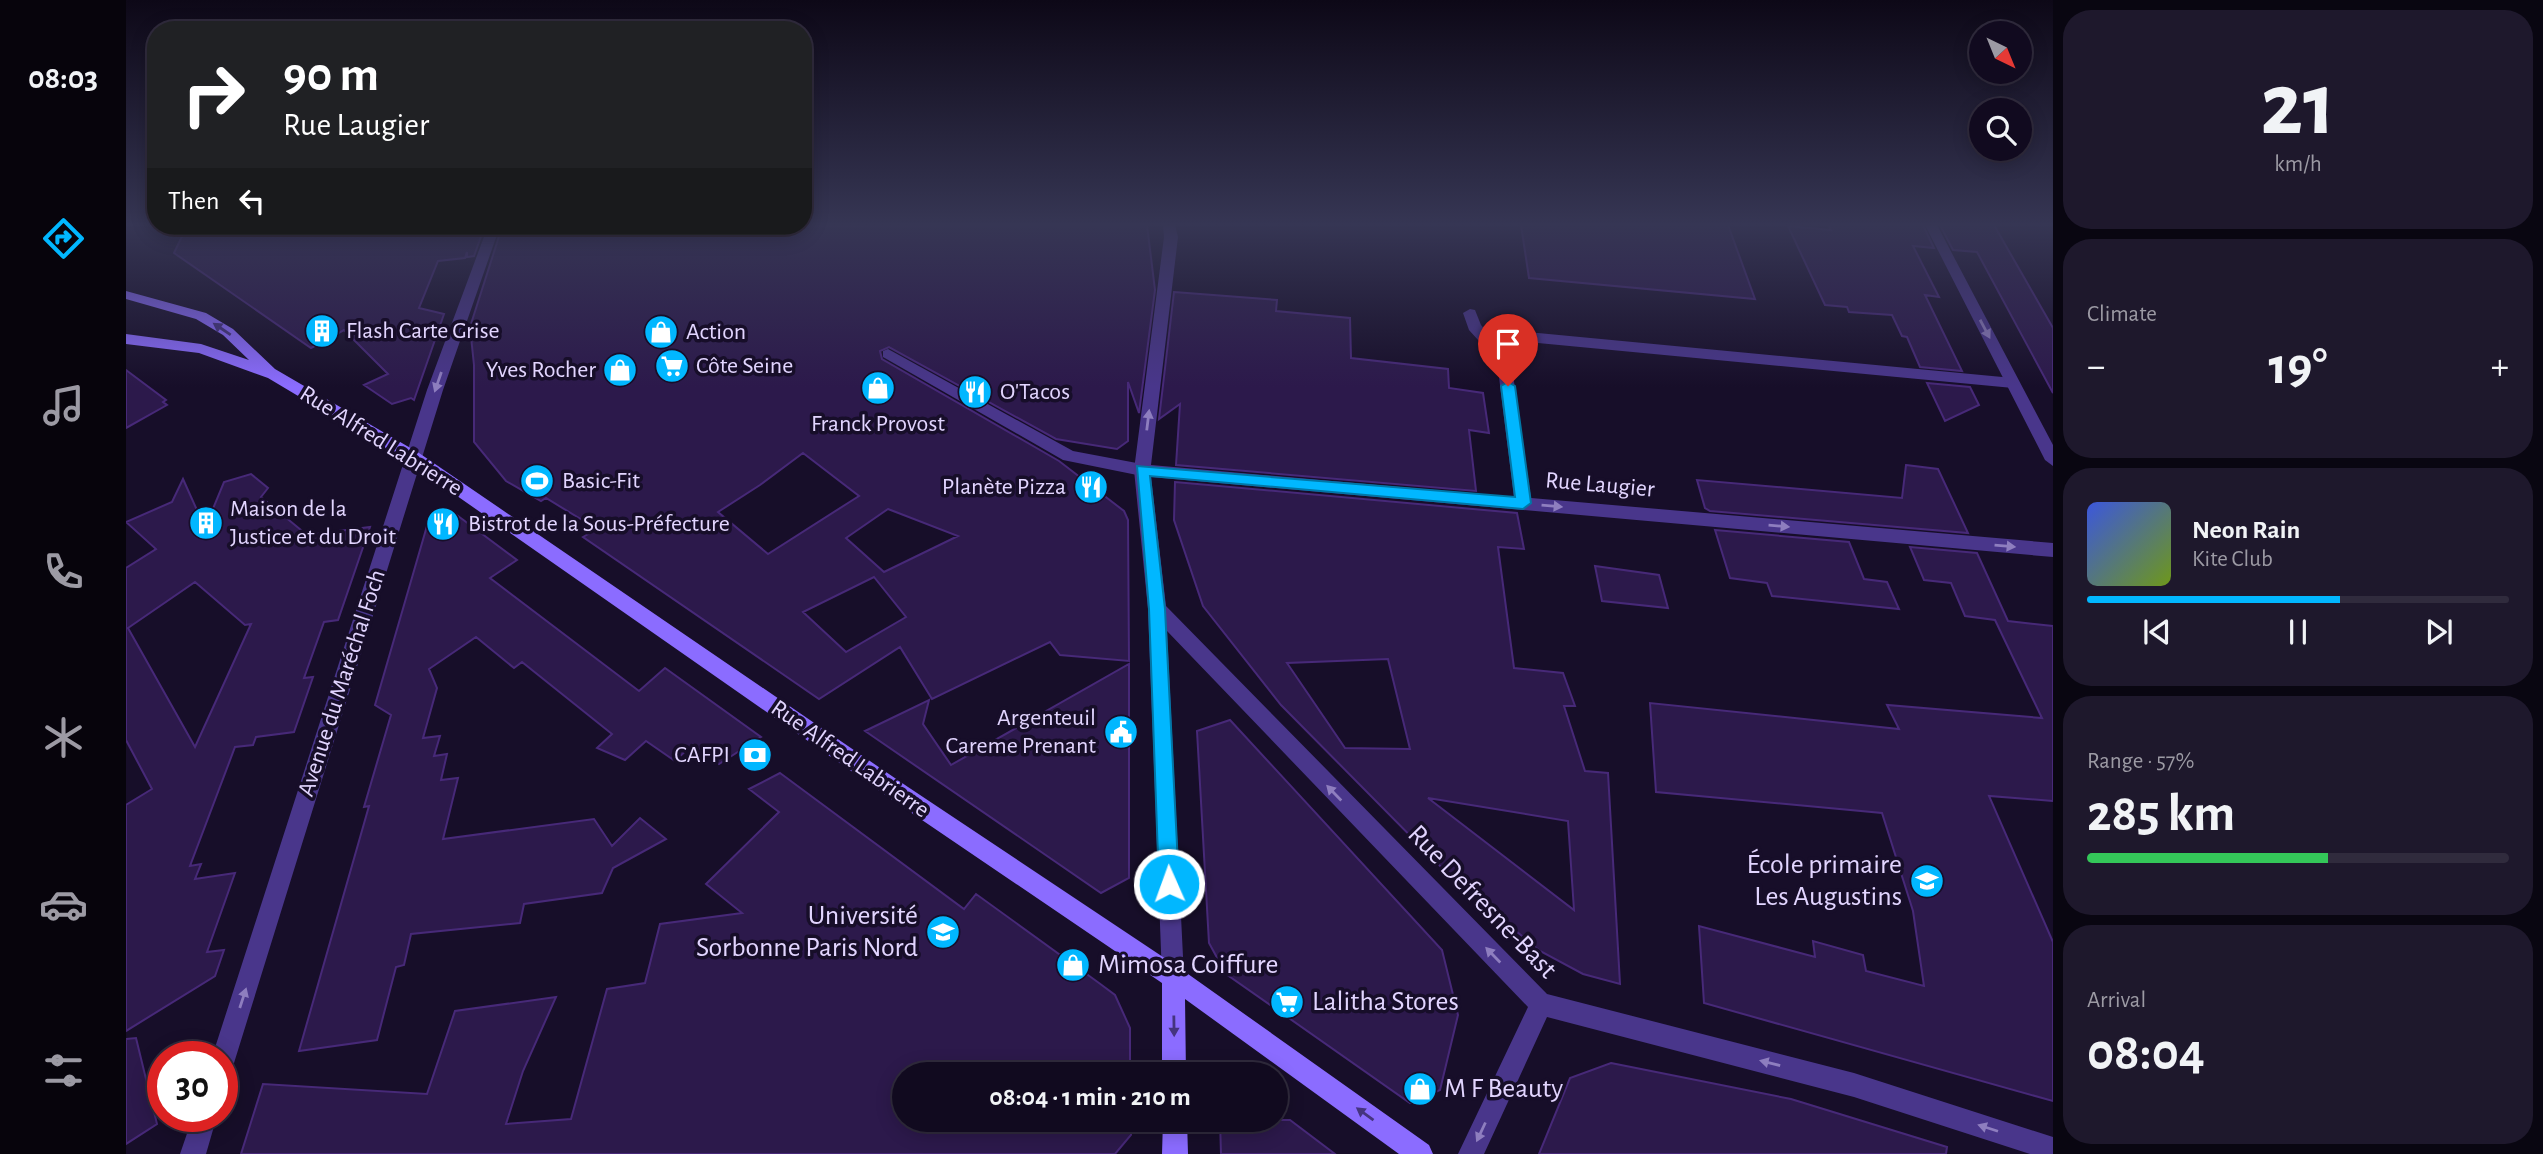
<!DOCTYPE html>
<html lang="en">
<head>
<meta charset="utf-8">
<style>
	body { margin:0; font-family:"Alegreya Sans",sans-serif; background:#1e182c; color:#f1f3f6; height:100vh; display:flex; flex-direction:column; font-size:26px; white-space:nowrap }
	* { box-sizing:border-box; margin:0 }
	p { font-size:23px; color:#9c9aa4 }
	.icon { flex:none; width:38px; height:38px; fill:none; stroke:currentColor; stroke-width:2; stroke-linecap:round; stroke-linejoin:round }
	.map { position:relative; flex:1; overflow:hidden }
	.drawer { display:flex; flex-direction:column; gap:10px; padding:10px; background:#090611; width:490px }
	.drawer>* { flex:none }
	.banner { position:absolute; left:21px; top:21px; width:665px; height:214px; border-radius:28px; box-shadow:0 4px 18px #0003,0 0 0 2px #302b3d; background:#202124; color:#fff; overflow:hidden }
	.needle { width:46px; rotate:137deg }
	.buttons { position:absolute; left:1843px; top:21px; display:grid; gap:14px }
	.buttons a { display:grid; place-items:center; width:63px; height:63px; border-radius:50%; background:#110a1f; box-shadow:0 4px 18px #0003,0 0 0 2px #302b3d; font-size:35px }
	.speed { position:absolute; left:21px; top:1041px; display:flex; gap:14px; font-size:35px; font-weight:700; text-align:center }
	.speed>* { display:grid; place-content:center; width:91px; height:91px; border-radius:50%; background:#110a1f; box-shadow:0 4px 18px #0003,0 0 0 2px #302b3d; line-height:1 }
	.speed .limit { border:10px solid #d22; background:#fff; color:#111 }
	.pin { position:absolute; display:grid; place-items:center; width:60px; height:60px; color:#fff; margin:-72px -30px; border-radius:50% 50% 50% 0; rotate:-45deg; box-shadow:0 0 7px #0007 }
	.pin .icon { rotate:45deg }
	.me { position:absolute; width:77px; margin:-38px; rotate:358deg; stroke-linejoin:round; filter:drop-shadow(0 0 5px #0008) }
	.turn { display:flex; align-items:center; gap:24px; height:147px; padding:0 21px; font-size:32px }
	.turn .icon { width:91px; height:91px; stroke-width:2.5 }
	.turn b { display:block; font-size:49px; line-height:60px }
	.then { display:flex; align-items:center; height:66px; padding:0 21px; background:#0003; gap:14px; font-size:26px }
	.big { font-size:52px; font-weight:700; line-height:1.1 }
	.drawer .widget { flex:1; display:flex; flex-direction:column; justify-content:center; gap:10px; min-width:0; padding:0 24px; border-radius:28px; background:#1e182c }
	.drawer .dial { align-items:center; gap:0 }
	.dial b { font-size:91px; line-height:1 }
	.song { display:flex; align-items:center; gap:21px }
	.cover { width:84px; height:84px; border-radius:10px; background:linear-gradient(135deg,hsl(230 70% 55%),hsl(80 70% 35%)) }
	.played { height:7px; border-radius:4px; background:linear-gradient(90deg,#01b7ff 60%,#302b3d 60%) }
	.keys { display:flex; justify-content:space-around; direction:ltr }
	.heat { display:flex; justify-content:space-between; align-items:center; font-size:38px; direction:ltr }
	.charge { height:10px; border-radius:5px; background:linear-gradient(90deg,#34c759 57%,#302b3d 0) }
	.trip { position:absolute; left:766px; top:1062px; width:396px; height:70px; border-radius:35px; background:#110a1f; box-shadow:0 4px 18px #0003,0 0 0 2px #302b3d; font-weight:700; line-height:70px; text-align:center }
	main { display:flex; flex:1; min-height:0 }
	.tabs { display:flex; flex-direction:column; width:126px; justify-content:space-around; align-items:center; background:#07040c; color:#9c9aa4 }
	.tabs .icon { width:49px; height:49px }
	.tabs .selected { color:#01b7ff }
	.tabs b { font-size:32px; color:#f1f3f6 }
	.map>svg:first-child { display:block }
	.building { fill:#2c194b; stroke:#472978; stroke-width:2; fill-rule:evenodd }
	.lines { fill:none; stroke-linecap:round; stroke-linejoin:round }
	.service { fill:#49368b; fill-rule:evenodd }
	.pedestrian { fill:#49368b; fill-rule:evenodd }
	.minor { fill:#49368b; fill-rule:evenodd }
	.secondary { fill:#8b6cff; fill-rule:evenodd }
	.oneway { fill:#45347f }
	.oneway2 { fill:#8e7ebf }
	.route { fill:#01b7ff; stroke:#0177a6; stroke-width:2 }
	.labels { text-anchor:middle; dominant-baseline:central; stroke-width:7; stroke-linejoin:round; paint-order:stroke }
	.poi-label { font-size:24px; fill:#e2d5ff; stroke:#170e29; text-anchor:start }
	.street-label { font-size:24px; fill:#e2d5ff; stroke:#170e29 }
	.near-poi-label { font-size:28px; fill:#e2d5ff; stroke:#170e29; text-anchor:start }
	.near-street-label { font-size:28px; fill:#e2d5ff; stroke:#170e29 }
</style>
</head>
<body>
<main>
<nav class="tabs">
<b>08:03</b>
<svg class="icon selected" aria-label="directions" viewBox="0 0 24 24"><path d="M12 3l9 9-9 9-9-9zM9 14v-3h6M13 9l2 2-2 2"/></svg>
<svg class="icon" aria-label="music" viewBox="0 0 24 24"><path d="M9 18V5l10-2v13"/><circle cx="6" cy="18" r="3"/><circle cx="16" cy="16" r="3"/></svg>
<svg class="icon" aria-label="phone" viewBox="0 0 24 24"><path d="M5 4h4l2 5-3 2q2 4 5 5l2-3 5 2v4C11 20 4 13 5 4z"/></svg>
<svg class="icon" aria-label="climate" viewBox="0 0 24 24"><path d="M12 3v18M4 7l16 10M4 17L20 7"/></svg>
<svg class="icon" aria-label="car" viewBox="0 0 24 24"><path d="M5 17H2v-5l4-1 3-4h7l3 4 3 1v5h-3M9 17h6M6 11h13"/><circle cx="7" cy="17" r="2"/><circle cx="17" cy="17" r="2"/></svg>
<svg class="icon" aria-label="filters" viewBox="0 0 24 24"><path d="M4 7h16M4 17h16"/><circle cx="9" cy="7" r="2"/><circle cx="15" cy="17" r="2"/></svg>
</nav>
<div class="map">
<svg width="1927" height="1154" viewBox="0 0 1927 1154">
	<rect width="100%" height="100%" fill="#170e29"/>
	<path class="building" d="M1021,225L1029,290L1013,413L1002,382V441L991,449L930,439L763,347L754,351L756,359L933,461L998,511L1002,520L1003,661L934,655L924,642L806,699L774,647L693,699L457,537L471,529L420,498L415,501L380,481L348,442V365L344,327L376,227ZM677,453L733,496L642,554L592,512L634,485ZM762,509L832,536L758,572L720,538ZM748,577L780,617L720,652L677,612Z
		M1395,225H1602L1629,299L1403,278Z
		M1702,225H1797L1808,248L1787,246L1813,297L1799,295L1836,371L1794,367L1781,337L1776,336L1766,315L1723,312L1721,307L1699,305L1662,226L1705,230Z
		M1814,225H1868L1927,328V393L1851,252L1827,250Z
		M61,226H284L282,235L358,228L348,256L341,257V252L339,258L312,261L293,308L318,314L288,400L285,398L266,404L238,385L262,374L218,330L185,348L48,253Z
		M1048,292L1151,300L1150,311L1224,318L1225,358L1322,369L1323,388L1357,393L1363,433L1343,430L1350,491L1050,465L1054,404L1033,419Z
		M0,370L40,400L37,402L41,405L0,428Z
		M1801,383L1844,387L1853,405L1819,421Z
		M1780,465L1812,469L1842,533L1584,511L1579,508L1571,480L1776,498Z
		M125,474L142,488L135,497L181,535L244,527L212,620L198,622L178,678L187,677L168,732L130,737L127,745L109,747L64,866L75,864L69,879L109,873L81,952L98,950L89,976L0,1031V805L26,789L0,740V568L30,549L0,522L46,502L57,479L79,528L98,482ZM69,582L119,625L125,624L69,747L2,628Z
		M1049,482L1391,513L1398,549L1372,547L1388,668L1437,673L1449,706H1438L1459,771L1482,773L1494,984L1457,974L1414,951L1325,877L1155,705L1077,606L1048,520ZM1262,659L1284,749L1219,748L1161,663ZM1302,798L1442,821L1448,910Z
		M324,510L391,560L364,578L513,691L539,668L635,737L593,764L567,744L549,761L520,741L499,760L471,748L486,734L396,662L388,668L350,637L303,669L311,688L297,738L314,736L308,756L321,754L315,780L332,778L317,839L468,819L486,846L514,818L540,839L487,868L476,893L398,904L394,923L285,934L278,965L270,967L251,1040L173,1051L243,806L238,807L265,715L249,705L303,519Z
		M1589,530L1723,542L1738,579L1761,582L1773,609L1646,596L1641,583L1604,578Z
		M1784,547L1851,553L1882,621L1927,626V801L1863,796L1927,942V1101L1578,1003L1573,926L1689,957L1687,941L1737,955L1740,971L1798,986L1787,911L1756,813L1530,792L1524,703L1773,729L1761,705L1916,718L1869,620L1839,616L1825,583L1798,580Z
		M1469,566L1533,575L1542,608L1476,601Z
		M1003,664V878L975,893L739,731L803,700L797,724L825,765Z
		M1104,720L1316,950L1332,1015L1314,1090L1284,1103L1100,974L1083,943L1071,731Z
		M654,773L838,909L850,894L973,983L989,995L1004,1028V1074H779V1120H1005V1135L989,1154H115L137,1084L301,1094L329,1011L430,997L397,1071L380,1124L445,1119L481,989L519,983L534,924L616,913L580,884L653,812L623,789Z
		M10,1038L31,1124L0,1144V1039Z
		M1485,1063L1665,1099L1821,1147L1820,1154H1413L1444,1078Z
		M1094,1120H1164L1209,1154H1095Z"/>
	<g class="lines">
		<path class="service" d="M1412,333L1887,378L1894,383L1887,388L1412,343L1362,346L1355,341L1362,336Z"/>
		<path class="pedestrian" d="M762,349L947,451L1016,464L1024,470L1016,476L937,460L757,357V351Z"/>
		<path class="minor" d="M1037,225H1049L1052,237L1025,465L1388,497L1371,361L1343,330L1337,313L1344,309L1349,310L1355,325L1385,361L1405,498L1927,543V557L1025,477L1040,606L1421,994L1728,1073L1927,1137V1154H1904L1728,1097L1421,1017L1358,1154H1332L1402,1007L1041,631L1058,977L1055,985L1047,988L1039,985L1036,977L1022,609L1008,470L1038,237Z
			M1799,225H1811L1927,445V466L1919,460Z
			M362,226H374L317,390L108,1063L104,1071L96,1075V1057H86L301,390Z
			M67,1116H91L80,1154H54Z"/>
		<path class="secondary" d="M0,291L80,313L107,329L149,369L293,453L782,787L1055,969L1303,1145L1307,1154H1273L1059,999L1060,1074H1036V983L768,801L281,461L142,378L73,353L0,344V334L75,344L123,360L97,335L70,319L0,299Z
			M1037,1120H1061L1062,1154H1036Z"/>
	</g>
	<defs><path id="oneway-solid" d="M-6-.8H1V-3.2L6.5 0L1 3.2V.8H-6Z" transform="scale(1.75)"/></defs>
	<g class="oneway">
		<use href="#oneway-solid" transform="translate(96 329) rotate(-146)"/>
		<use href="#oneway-solid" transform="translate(1048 1026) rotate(89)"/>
		<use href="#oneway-solid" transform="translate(1239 1114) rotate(-144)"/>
	</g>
	<g class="oneway2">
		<use href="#oneway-solid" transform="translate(1859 329) rotate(62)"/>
		<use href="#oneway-solid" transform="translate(312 382) rotate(109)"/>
		<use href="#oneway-solid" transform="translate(1022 420) rotate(-83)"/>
		<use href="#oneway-solid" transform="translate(1426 506) rotate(5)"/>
		<use href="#oneway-solid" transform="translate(1653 526) rotate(5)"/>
		<use href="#oneway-solid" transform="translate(1879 546) rotate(5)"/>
		<use href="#oneway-solid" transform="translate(1208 793) rotate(-134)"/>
		<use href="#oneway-solid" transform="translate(1367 955) rotate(-134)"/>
		<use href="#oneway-solid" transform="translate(117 998) rotate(-72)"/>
		<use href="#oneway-solid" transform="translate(1644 1063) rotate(-166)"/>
		<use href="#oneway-solid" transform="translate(1862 1128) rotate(-162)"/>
		<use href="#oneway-solid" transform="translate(1355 1132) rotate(115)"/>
	</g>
	<linearGradient id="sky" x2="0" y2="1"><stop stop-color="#0d0817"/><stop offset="0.58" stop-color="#363654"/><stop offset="1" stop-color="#363654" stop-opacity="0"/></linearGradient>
	<rect width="1927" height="387" fill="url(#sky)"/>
	<path class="route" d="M1382,382L1389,386L1405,503L1397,509L1024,476L1039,609L1053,884L1050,891L1043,894L1036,891L1033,884L1023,609L1011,466L1389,497L1375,386Z"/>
	<defs>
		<g id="building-disc" transform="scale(1.75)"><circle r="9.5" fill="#01b7ff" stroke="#170e29"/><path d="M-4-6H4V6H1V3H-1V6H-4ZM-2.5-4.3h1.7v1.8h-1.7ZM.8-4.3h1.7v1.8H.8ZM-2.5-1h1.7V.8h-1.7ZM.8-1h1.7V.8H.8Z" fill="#fff"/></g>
		<g id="shop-disc" transform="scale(1.75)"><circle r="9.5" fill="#01b7ff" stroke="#170e29"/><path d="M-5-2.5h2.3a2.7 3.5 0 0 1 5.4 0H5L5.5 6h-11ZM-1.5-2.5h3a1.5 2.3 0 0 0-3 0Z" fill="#fff"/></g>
		<g id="supermarket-disc" transform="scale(1.75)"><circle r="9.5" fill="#01b7ff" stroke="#170e29"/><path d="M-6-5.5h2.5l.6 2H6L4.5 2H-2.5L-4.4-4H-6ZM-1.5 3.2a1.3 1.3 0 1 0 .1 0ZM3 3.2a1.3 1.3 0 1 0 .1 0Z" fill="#fff"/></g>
		<g id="restaurant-disc" transform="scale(1.75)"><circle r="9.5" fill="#01b7ff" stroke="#170e29"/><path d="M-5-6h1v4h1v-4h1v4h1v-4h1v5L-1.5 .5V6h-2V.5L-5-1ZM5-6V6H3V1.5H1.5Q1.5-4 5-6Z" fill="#fff"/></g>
		<g id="stadium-disc" transform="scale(1.75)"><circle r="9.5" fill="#01b7ff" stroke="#170e29"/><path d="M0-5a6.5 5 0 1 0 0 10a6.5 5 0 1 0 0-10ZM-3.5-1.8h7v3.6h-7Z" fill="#fff"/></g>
		<g id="civic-disc" transform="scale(1.75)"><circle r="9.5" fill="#01b7ff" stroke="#170e29"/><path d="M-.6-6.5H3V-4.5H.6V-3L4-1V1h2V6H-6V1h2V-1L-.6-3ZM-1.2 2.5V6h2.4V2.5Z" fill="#fff"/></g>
		<g id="bank-disc" transform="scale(1.75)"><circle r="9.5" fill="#01b7ff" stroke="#170e29"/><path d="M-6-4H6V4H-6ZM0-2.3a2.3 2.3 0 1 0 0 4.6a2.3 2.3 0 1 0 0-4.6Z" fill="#fff"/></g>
		<g id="school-disc" transform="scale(1.75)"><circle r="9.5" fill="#01b7ff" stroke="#170e29"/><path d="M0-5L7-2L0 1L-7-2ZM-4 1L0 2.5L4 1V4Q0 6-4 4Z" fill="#fff"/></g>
		<g id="university-disc" transform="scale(1.75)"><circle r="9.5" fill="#01b7ff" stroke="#170e29"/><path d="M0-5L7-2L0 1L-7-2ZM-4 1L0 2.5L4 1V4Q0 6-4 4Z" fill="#fff"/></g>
	</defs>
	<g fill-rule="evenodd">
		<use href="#building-disc" x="196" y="331"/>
		<use href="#shop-disc" x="535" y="332"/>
		<use href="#supermarket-disc" x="546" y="366"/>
		<use href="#shop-disc" x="494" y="370"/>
		<use href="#shop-disc" x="752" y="388"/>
		<use href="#restaurant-disc" x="849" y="392"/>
		<use href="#stadium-disc" x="411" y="481"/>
		<use href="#restaurant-disc" x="965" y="487"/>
		<use href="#building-disc" x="80" y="523"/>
		<use href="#restaurant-disc" x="317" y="524"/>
		<use href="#civic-disc" x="995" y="732"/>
		<use href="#bank-disc" x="629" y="755"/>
		<use href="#school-disc" x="1801" y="881"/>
		<use href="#university-disc" x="817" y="932"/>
		<use href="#shop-disc" x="947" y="965"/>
		<use href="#supermarket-disc" x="1161" y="1002"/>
		<use href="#shop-disc" x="1294" y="1089"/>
	</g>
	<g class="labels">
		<g class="poi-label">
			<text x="220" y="331">Flash Carte Grise</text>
			<text x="560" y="332">Action</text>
			<text x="570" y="366">Côte Seine</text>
			<text x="470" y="370" text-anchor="end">Yves Rocher</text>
			<text x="874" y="392">O'Tacos</text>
			<text x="752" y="424" text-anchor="middle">Franck Provost</text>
			<text x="436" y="481">Basic-Fit</text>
			<text x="940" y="487" text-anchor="end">Planète Pizza</text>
			<text x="104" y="509">Maison de la<tspan x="104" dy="28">Justice et du Droit</tspan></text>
			<text x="342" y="524">Bistrot de la Sous-Préfecture</text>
			<text x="970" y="718" text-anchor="end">Argenteuil<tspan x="970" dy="28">Careme Prenant</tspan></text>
			<text x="604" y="755" text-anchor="end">CAFPI</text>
		</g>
		<g class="street-label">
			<text transform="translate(255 441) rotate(32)">Rue Alfred Labrierre</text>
			<text transform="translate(1474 485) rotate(5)">Rue Laugier</text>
			<text transform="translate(216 683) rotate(-72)">Avenue du Maréchal Foch</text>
			<text transform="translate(724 759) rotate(35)">Rue Alfred Labrierre</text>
		</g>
		<g class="near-poi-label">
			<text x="1776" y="865" text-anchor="end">École primaire<tspan x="1776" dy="32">Les Augustins</tspan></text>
			<text x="792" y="916" text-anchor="end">Université<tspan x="792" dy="32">Sorbonne Paris Nord</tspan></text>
			<text x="972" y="965">Mimosa Coiffure</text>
			<text x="1186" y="1002">Lalitha Stores</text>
			<text x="1318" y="1089">M F Beauty</text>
		</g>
		<g class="near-street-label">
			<text transform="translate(1356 902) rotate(46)">Rue Defresne-Bast</text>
		</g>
	</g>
</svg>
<div class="buttons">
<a><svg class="needle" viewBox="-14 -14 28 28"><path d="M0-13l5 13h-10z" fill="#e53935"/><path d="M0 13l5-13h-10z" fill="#9c9aa4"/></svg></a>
<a><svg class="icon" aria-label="search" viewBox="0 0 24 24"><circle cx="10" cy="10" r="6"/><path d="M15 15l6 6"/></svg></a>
</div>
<div class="speed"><div class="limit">30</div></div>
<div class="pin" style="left:1382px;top:386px;background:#d93025"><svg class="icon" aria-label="arrive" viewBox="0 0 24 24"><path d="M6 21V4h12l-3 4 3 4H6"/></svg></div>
<svg class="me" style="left:1043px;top:884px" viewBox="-20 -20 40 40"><circle r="17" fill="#01b7ff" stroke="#fff" stroke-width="3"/><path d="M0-11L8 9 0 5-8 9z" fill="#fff"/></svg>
<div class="trip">08:04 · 1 min · 210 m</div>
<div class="banner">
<div class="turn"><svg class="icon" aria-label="right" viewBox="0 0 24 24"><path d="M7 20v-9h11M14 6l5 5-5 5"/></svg><div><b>90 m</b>Rue Laugier</div></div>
<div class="then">Then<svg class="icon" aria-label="left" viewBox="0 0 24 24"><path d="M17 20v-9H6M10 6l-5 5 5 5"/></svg></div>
</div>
</div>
<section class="drawer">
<div class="widget dial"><b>21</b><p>km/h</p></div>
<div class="widget"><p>Climate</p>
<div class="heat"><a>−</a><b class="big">19°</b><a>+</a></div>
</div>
<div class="widget">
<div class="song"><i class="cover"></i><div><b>Neon Rain</b><p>Kite Club</p></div></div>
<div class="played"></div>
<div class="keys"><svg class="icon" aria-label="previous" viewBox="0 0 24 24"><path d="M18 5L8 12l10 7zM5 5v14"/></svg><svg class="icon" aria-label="pause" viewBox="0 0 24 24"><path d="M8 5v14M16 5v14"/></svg><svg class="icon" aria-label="next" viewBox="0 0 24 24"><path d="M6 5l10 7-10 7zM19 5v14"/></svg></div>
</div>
<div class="widget"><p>Range · 57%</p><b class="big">285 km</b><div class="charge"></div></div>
<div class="widget"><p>Arrival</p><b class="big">08:04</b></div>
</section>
</main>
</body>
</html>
